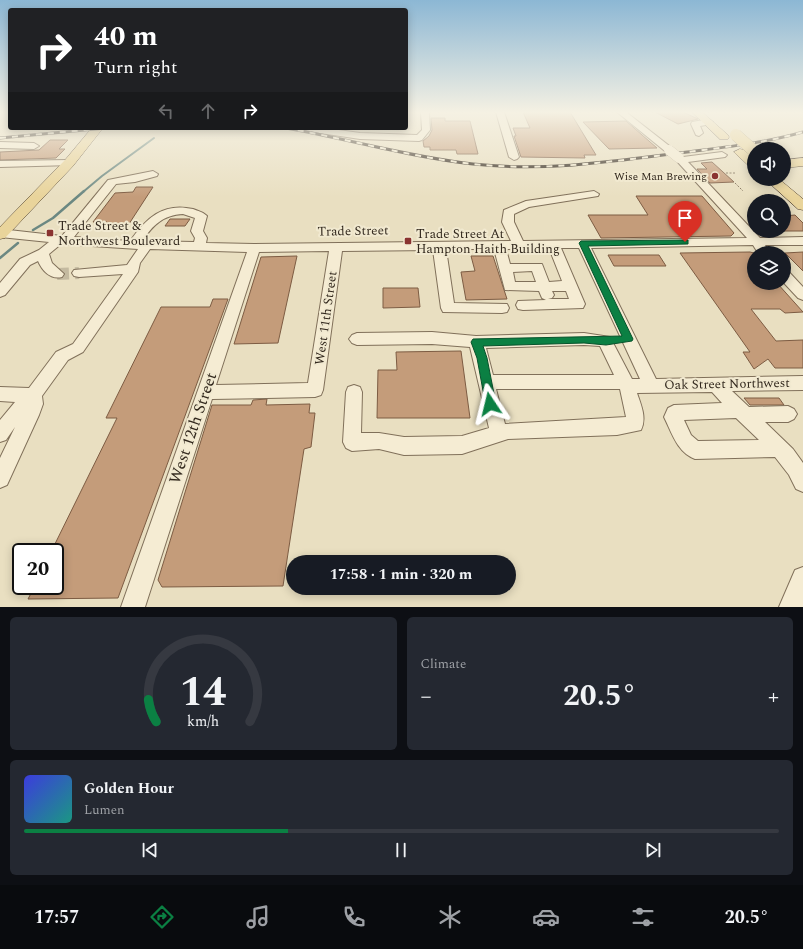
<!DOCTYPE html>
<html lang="en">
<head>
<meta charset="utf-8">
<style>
	body { margin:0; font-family:Spectral,serif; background:#242831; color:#f1f3f6; height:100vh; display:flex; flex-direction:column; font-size:15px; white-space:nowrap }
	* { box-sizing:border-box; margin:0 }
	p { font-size:13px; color:#9ea1a6 }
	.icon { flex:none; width:22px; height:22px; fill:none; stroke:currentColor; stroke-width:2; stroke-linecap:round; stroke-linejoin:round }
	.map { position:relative; height:607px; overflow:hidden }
	.details { display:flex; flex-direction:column; gap:10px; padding:10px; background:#0d0f14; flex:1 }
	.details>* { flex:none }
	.banner { position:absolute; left:8px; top:8px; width:400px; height:122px; border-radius:4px; box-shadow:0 2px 10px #0003; background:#202124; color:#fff; overflow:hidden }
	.tools { position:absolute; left:747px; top:142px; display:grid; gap:8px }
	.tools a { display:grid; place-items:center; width:44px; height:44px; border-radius:50%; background:#171b24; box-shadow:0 2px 10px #0003; font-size:20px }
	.speed { position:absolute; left:12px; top:543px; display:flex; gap:8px; font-size:20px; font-weight:700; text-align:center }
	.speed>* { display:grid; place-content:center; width:52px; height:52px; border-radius:50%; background:#171b24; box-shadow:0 2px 10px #0003; line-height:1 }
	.speed .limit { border:2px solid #111; border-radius:6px; background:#fff; color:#111 }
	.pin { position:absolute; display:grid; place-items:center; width:34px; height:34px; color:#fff; margin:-41px -17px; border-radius:50% 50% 50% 0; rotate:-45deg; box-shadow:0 0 4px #0007 }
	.pin .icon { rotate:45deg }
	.me { position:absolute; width:44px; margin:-22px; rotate:350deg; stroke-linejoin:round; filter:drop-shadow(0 0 3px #0008) }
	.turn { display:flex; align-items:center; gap:14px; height:84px; padding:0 20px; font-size:18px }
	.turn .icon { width:52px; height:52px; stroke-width:2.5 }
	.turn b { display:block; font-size:28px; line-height:34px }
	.lanes { display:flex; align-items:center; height:38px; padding:0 20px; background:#0003; justify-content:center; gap:20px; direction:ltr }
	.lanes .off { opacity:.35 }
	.big { font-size:30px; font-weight:700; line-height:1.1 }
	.details .tile { flex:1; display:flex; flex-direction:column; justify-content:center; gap:6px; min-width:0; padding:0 14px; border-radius:6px; background:#242831 }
	.details .dial { align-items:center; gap:0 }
	.dial svg { height:104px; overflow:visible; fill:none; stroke:#363941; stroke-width:7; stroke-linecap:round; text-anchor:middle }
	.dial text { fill:#f1f3f6; stroke:none }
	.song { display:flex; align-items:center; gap:12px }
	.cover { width:48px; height:48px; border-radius:6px; background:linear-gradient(135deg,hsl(240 70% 55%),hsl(170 70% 35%)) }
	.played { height:4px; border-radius:2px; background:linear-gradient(90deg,#0b8043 35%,#363941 35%) }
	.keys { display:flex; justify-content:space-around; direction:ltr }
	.heat { display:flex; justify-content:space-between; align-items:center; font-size:22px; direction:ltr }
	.details .tiles { flex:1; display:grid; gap:10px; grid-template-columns:1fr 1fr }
	.tile:last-child { grid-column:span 2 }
	.trip { position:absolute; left:286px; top:555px; width:230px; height:40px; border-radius:20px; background:#171b24; box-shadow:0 2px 10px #0003; font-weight:700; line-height:40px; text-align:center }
	.dock { display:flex; height:64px; justify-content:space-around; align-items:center; background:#090b0e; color:#9ea1a6 }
	.dock .icon { width:28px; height:28px }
	.dock .active { color:#0b8043 }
	.dock b { font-size:18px; color:#f1f3f6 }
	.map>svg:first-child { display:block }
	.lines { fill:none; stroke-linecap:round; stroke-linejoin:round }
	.stream-far1 { stroke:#6b8882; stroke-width:2 }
	.stream { stroke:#6b8882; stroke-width:2.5 }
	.building { fill:#c49c7a; stroke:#7d5c43 }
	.minor-tunnel { stroke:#c4baa0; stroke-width:12; stroke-dasharray:12 6; stroke-linecap:butt }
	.minor-casing { stroke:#80705a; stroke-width:2 }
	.major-casing { stroke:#4e3f2e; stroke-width:1 }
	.path { stroke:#80705a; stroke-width:1; stroke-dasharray:2 1.5; stroke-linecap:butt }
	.minor { fill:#f5ecd3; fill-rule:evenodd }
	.major { fill:#e9d49b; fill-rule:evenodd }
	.rail-casing { stroke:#32281d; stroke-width:3 }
	.rail { stroke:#f1e9d0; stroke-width:2; stroke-dasharray:6; stroke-linecap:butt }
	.minor-bridge-casing { stroke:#80705a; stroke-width:10; stroke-linecap:butt }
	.major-bridge-casing { stroke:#4e3f2e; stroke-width:12; stroke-linecap:butt }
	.minor-bridge { stroke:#f5ecd3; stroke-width:10 }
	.major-bridge { stroke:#e9d49b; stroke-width:12 }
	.route { fill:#0b8043; stroke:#07532c }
	.poi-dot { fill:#8a3330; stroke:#f1e9d0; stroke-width:1.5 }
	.labels { text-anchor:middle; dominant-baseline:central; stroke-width:4; stroke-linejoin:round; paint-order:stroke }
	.far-poi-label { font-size:11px; fill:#32281d; stroke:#f1e9d0; text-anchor:end }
	.poi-label { font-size:13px; fill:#32281d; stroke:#f1e9d0; text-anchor:start }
	.street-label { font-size:13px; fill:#32281d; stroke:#f1e9d0 }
	.near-street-label { font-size:16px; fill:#32281d; stroke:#f1e9d0 }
</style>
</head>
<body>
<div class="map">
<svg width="803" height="607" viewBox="0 0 803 607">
	<rect width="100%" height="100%" fill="#e9dfc1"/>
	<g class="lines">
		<path class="stream-far1" d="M83,192L102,176L154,138"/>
		<path class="stream" d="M33,230L53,218L84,191
			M0,258L18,243"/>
	</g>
	<path class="building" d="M523,112H570L596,155H584L585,158L521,157L514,136H516L513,128H530Z
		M655,112H683L698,119L678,124Z
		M431,118H445V121H470L478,154H457L456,150H430V147H424L423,141L429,136L432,130Z
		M626,121L657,148L609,149L583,122Z
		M50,140H68L59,149H65L56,158L0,160V152L39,150Z
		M712,162L734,182L710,183L697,169H707L701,163Z
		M136,187H153L127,227H103L107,222H93L115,193L133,192Z
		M636,196H702L734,233L731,236L601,238L588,215H648Z
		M795,215L803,223V231H784V216Z
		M170,219H190L185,226H165Z
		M750,252L754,253V283H777L803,312L785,313L780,309H751L776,341L803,340V368H775L768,359L754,369L743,352H750L680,253Z
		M803,252V271L785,253Z
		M608,255H659L666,266H614Z
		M297,256L278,343L234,344L261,257Z
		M471,256H493L507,299L466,300L461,272L475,271Z
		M383,288H418L420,307L383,308Z
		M213,299H228L118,598L28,599L35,586H55V552H51L117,418H106L161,307H210Z
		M461,351L470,418H377L378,370H397L396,352Z
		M744,398H779L784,405H750Z
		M267,399L266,405L310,404L309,413H315L311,447L304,449L283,586L162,587L158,580L212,405H251L253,400Z"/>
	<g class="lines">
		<path class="minor-tunnel" d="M57,274L79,273"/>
		<g class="minor-casing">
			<path id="minor" d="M421,112H429L430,130L422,140L419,141L360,139L307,131L303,128H324L360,133L417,135L422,130Z
				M496,112H504L519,157L517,159L514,160L509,157Z
				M617,112H626L672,148V152H666Z
				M709,119L713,122L712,124L700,126L703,133L699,136L696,135L691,124L692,122Z
				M0,142L34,143L39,146L34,149L0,148Z
				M722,152L727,155L725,157L688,162L760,238L803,237V245H765L770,253H758L753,245L591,248L656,379L803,376V390L732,391L749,407L788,406L794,409L797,414L794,419L788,422H765L793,449L803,463V492L796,489L789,475L775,457L695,459C677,452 672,433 664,417L668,408L674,405L722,403L712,392L637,393C641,405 647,418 641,430L617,435L508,439L462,454L404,455L379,449L352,451L346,448L343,442L346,392L348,387L354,385L360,387L362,392L361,433H379L404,437L462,436L489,428L470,347L432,344L357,345L352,343L349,339L352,335L357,333L432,332L476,336L584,333L610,337L632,379H640L579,248H561L585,304L583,308L523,310L518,309L516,305L518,301L546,300L542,298L539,291L505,290L494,249H446L454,303L507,304L509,308L507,312L502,313L443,312L441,308L433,250L342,251L323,390L321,395L315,397L212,399L145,607H121L247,252L150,249L140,263L138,272L83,352L68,360L42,396L43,404L39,415L7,485L0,488V458L15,427L6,440L0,442V420L15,402L0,401V387L29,388L56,352L73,344L123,274L79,277L74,276L72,273L74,270L127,265L138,249L61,244L49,254L52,263L64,274L62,277C50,280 42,270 38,261L30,265L5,295L0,297V283L20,259L39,250L49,242L0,237V229L62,236L108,180L153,171L158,174L157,176L135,182L116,184L74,237L130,241C146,219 162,202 193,209C198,211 203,212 207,216L203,231L207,238L206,243L254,244L511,241L502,222L504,210L526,201L594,191L599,194L598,196L529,207L514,214V222L523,241L747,238L674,158L679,155L683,157ZM183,214L195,218L191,231L195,238L194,242L142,241C153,225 163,215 183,214ZM549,248L562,281L549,282L542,264H510L506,249ZM329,251L308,383L216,385L259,252ZM532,271L536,282H515L513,272ZM552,291H566L569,299H548L552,298L554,295ZM584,345L600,346L614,375H493L486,348ZM496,389H620L626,417L505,424ZM736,418L759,440L698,441L691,435L684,420Z
				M69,160L72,161L74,163L72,165L0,167V161Z
				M784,271L789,272L803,287V300L798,298L784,283Z
				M803,567V607H779L795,570Z"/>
		</g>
		<g class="major-casing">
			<path id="major" d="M692,112H702L728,135L729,137L728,139H720Z
				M92,128H103L73,166L5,238L0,239V227L65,160Z
				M740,149L744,150L754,158V168L750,167L736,154L734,152Z
				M803,158V166L784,168V160Z
				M765,179H779L803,199V210L798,209Z"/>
		</g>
		<path class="path" d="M726,173H736
			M735,183L743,191"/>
		<use href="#minor" class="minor"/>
		<use href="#major" class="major"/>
		<g class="rail-casing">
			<path id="rail" d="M286,128C348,139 410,157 473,164C545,172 616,161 687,152C726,147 765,143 803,132
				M0,138L106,128"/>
		</g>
		<use href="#rail" class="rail"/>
		<g class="minor-bridge-casing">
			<path id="minor-bridge" d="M669,150L679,158"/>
		</g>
		<g class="major-bridge-casing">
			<path id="major-bridge" d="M736,135L753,150"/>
		</g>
		<use href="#minor-bridge" class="minor-bridge"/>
		<use href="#major-bridge" class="major-bridge"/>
	</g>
	<linearGradient id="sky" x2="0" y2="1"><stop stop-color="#8cb7d4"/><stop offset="0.57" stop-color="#f5f1e3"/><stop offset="1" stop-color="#f5f1e3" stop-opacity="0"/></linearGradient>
	<rect width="803" height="197" fill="url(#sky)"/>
	<path class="route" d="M685,240H688V244L588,246L633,339L632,341L606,345L584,343L483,346L487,358L496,404L494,407L490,408L486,407L477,358L471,342L473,339L622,336L579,243L581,241Z"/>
	<g class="poi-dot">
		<circle cx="715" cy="176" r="4"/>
		<rect x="46" y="229" width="8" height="8" rx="2"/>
		<rect x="404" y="237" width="8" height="8" rx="2"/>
	</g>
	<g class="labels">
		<g class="far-poi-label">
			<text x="707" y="176">Wise Man Brewing</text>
		</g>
		<g class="poi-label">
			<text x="58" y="226">Trade Street &amp;<tspan x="58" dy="15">Northwest Boulevard</tspan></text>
			<text x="416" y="234">Trade Street At<tspan x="416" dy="15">Hampton Haith Building</tspan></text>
		</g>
		<g class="street-label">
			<text transform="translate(353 231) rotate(-1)">Trade Street</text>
			<text transform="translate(326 318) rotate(-82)">West 11th Street</text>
			<text transform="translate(727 384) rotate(-1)">Oak Street Northwest</text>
		</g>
		<g class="near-street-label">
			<text transform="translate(193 428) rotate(-71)">West 12th Street</text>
		</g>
	</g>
</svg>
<div class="tools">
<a><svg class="icon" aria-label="sound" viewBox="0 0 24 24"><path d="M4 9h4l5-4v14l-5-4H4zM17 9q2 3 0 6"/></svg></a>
<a><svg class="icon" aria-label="search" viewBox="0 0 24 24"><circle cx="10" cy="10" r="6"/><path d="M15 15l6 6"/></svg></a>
<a><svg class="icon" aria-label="layers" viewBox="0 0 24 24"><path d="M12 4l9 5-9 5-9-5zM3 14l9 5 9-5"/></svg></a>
</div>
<div class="speed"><div class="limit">20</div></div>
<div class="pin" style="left:685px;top:242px;background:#d93025"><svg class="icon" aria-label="arrive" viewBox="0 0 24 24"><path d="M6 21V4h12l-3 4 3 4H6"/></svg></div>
<svg class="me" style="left:490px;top:404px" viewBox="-20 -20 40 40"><path d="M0-17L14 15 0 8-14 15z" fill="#0b8043" stroke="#fff" stroke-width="4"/></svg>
<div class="trip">17:58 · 1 min · 320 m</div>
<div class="banner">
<div class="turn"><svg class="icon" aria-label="right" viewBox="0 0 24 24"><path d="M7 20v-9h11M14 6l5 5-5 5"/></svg><div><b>40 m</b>Turn right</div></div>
<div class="lanes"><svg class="icon off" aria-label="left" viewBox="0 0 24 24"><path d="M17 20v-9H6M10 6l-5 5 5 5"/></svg><svg class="icon off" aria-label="ahead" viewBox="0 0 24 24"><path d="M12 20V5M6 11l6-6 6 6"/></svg><svg class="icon" aria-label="right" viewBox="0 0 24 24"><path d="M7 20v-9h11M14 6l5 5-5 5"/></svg></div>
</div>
</div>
<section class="details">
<div class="tiles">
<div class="tile dial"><svg viewBox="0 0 100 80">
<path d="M14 69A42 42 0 1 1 86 69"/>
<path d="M14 69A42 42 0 0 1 8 52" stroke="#0b8043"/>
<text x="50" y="56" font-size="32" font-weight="700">14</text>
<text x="50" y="72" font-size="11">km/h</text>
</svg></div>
<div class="tile"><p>Climate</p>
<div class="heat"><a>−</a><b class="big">20.5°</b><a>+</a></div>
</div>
<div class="tile">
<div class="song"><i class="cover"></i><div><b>Golden Hour</b><p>Lumen</p></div></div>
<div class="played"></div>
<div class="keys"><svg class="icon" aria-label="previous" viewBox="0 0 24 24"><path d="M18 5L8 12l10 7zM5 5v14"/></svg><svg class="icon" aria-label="pause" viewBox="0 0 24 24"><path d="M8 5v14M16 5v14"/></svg><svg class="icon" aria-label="next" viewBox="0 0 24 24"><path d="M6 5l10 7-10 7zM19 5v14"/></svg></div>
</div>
</div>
</section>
<nav class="dock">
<b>17:57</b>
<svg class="icon active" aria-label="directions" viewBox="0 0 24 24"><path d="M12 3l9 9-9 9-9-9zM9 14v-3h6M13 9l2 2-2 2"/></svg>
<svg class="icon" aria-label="music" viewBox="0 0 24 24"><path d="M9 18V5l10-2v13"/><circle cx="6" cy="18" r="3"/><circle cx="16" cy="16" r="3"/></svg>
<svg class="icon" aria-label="phone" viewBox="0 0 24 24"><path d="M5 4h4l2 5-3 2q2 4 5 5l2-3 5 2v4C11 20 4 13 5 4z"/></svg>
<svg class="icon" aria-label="climate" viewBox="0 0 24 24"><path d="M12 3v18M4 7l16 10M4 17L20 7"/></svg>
<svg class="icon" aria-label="car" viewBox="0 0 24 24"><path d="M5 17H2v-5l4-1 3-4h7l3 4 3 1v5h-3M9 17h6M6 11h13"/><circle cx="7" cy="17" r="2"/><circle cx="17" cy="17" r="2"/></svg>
<svg class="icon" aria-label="filters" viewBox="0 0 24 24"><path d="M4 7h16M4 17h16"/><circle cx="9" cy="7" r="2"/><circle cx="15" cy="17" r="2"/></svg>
<b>20.5°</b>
</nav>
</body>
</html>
